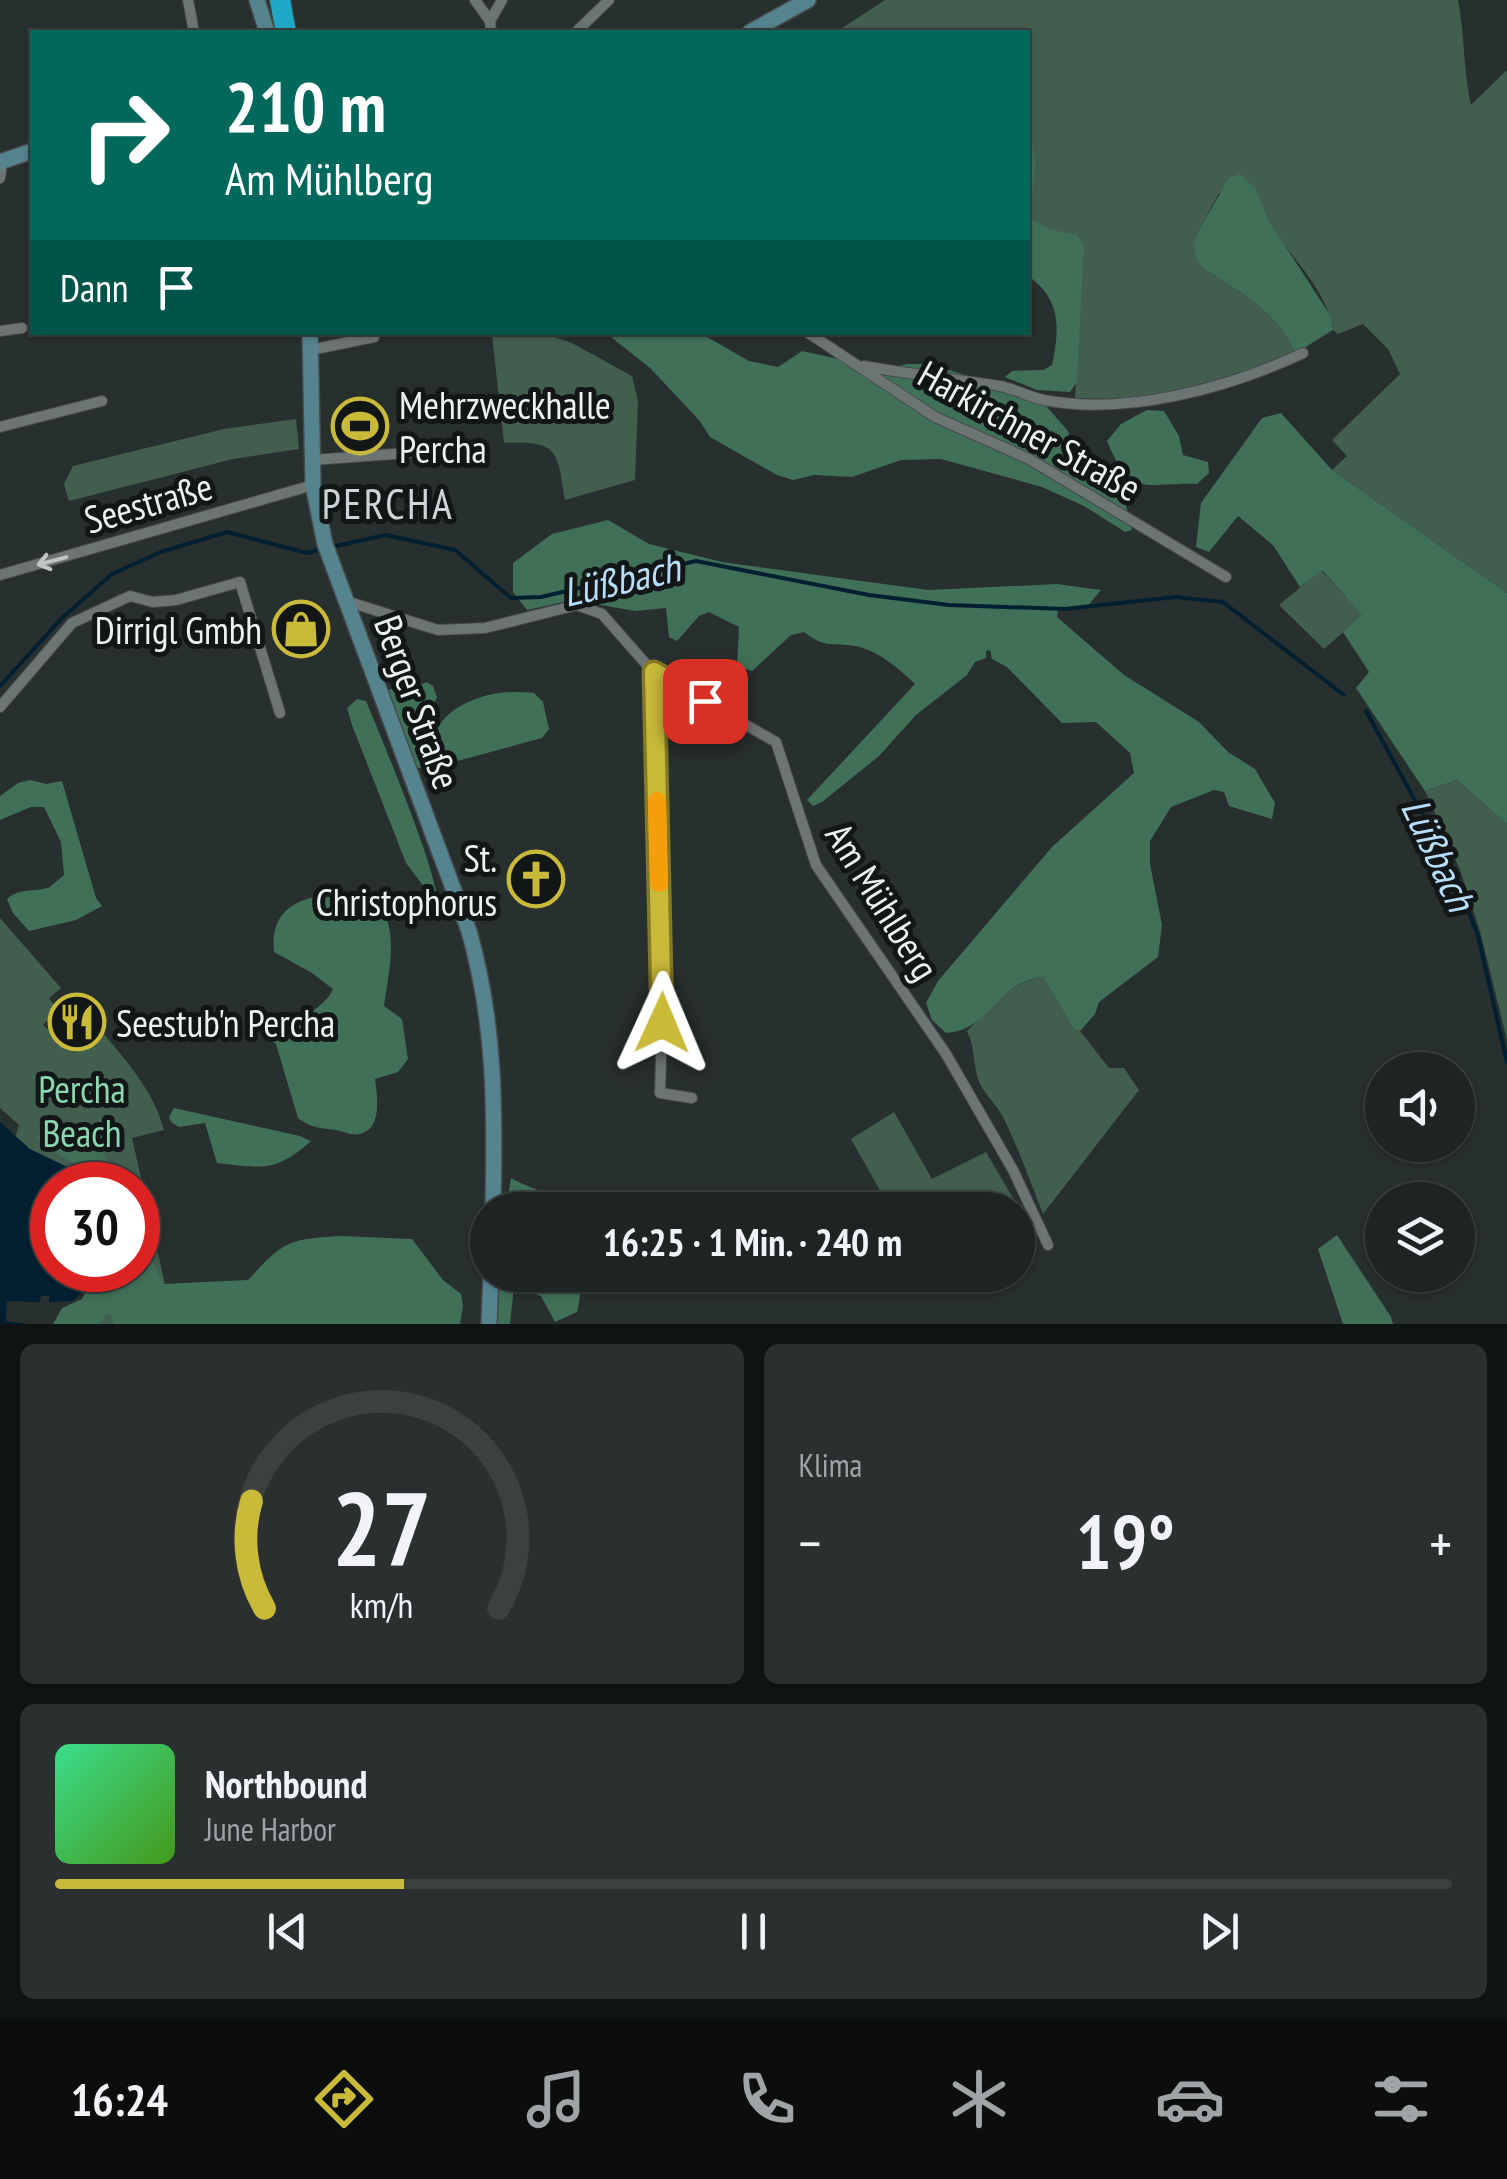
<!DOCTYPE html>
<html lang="de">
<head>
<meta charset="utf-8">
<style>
	body { margin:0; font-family:"PT Sans Narrow",sans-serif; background:#2b2f30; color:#f1f3f6; height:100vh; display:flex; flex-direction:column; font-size:38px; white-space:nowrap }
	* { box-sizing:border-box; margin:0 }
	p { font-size:32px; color:#a1a4a6 }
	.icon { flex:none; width:55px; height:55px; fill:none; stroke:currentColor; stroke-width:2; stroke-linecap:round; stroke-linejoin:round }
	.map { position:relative; height:1324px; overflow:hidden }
	.sheet { display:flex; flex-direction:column; gap:20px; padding:20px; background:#101313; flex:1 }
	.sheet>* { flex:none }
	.hud { position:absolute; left:30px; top:30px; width:1000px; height:305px; border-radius:0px; box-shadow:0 2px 8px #0004,0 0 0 2px #3c4041; background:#00695c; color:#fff; overflow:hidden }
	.controls { position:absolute; left:1365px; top:1052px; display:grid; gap:20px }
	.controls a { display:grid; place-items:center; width:110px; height:110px; border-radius:50%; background:#1e2323; box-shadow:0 2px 8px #0004,0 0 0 2px #3c4041; font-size:50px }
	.speed { position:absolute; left:30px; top:1162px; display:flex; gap:20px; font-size:50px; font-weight:700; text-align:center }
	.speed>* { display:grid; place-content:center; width:130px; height:130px; border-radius:50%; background:#1e2323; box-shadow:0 2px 8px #0004,0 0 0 2px #3c4041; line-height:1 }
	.speed .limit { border:15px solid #d22; background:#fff; color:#111 }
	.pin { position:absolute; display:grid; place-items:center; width:85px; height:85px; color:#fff; margin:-42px; border-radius:20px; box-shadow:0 5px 15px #0006 }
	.me { position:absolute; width:110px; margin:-55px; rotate:1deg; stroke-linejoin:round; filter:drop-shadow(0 0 8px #0008) }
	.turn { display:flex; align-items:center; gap:35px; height:210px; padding:0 30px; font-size:45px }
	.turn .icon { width:130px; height:130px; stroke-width:2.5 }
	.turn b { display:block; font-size:70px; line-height:85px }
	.then { display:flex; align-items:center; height:95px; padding:0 30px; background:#0003; gap:20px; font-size:38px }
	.big { font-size:75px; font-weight:800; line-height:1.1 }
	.sheet .card { flex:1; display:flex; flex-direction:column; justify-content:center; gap:15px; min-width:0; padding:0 35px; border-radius:15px; background:#2b2f30 }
	.sheet .dial { align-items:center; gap:0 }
	.dial svg { height:260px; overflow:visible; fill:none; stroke:#3c4041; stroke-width:7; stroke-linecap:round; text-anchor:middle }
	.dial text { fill:#f1f3f6; stroke:none }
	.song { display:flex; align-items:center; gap:30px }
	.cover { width:120px; height:120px; border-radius:15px; background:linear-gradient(135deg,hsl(150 70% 55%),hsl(100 70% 35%)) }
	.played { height:10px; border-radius:5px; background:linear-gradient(90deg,#caba3a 25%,#3c4041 25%) }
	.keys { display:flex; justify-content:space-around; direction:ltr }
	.heat { display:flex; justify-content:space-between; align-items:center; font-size:55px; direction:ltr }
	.sheet .tiles { flex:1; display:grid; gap:20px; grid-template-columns:1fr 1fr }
	.card:last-child { grid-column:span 2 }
	.trip { position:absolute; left:470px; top:1192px; width:565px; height:100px; border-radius:50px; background:#1e2323; box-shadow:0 2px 8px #0004,0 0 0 2px #3c4041; font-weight:800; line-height:100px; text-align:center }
	.tab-bar { display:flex; height:160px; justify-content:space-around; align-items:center; background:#0c0e0e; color:#a1a4a6 }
	.tab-bar .icon { width:70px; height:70px }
	.tab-bar .current { color:#caba3a }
	.tab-bar b { font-size:45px; color:#f1f3f6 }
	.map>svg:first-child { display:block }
	.green { fill:#425e4f }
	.forest { fill:#417058 }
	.water { fill:#002032 }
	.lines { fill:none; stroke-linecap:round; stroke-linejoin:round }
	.stream { stroke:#002032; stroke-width:4 }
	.minor-casing { stroke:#464b4c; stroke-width:12 }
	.secondary-casing { stroke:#464b4c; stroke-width:18 }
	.motorway-casing { stroke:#464b4c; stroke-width:22 }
	.minor { stroke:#6d7474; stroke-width:10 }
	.secondary { stroke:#56848e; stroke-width:15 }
	.motorway { stroke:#20a8c9; stroke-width:20 }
	.oneway { stroke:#c0c5c6 }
	.route-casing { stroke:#837926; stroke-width:25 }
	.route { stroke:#caba3a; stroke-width:18 }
	.slow { stroke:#f59e0b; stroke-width:18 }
	.labels { text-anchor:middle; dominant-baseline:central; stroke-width:10; stroke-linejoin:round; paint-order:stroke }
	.poi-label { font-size:38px; fill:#edf1f2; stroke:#131616; text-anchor:start }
	.street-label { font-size:38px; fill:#edf1f2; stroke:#131616 }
	.park-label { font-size:38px; fill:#8bd7af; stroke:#131616 }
	.water-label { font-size:40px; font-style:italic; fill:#b6ddf9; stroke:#131616 }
	.quarter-label { font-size:42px; letter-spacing:2.5px; fill:#cdd6d6; stroke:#131616 }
</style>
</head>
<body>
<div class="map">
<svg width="1507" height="1324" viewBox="0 0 1507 1324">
	<rect width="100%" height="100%" fill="#282f2f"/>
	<path class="green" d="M885,0H1458C1465,35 1463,70 1471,105L1507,70V593L1332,470L1347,456L1332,440L1400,374L1388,349L1363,324L1338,334L1333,330C1326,286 1288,257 1268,219C1264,209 1260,199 1256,189L1219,193L1200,228L1203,268C1245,296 1272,307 1296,353L1254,373L1149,400L1075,398L1081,296L1077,235L1028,236V32H836Z
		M498,333H543L572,343L632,376L638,401L635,480L565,500C557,449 558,441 504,443L492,335Z
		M296,419L299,449L233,459L69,501L64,484L73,466L224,429Z
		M1321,570L1363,615L1324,649L1279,605Z
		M1457,780L1507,824V1040L1480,931L1460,870L1425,791Z
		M0,918L61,988L49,998L57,1009L43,1025L76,1053L99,1028C126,1061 153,1089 164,1130L132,1138L174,1324H90L93,1270H138V1185H52L0,1144L16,1135L19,1125L0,1108Z
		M1043,977L1074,1030L1080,1031L1109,1068H1124L1139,1090L1043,1214C1030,1181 1019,1149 1003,1117C997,1105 986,1096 980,1084C972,1065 976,1049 967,1031C990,1009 1010,981 1043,977Z
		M894,1112L932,1179L986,1152L1021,1212L1024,1228L1018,1231V1210H871L886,1201L851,1139Z"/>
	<path class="forest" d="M1028,132C1043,161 1030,188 1032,219L1049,229L1077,235L1084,245L1077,382L1070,392L1037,390L1005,377L1012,371L1043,370L1052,365C1060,328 1061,299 1028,276Z
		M1240,174L1256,189L1269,221L1330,315L1333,330L1296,353C1272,307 1245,296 1203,268L1196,258L1194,243L1200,228L1229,178Z
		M606,333H700L749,361L778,367L802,351L885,369L907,364H931L1040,399L1068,431L1077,464L1082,470L1112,478L1123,493L1132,530L1125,532L1084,506L1042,487L941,459L901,460L852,477L814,475L793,480L777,475L710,437L699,420L650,368Z
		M1147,410L1164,411L1179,436L1183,455L1208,462L1209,473L1197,484C1146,482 1131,500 1107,441L1121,424Z
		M1281,413L1332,470L1507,593V824L1457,780L1425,791L1356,688L1369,672L1343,632L1362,615L1322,570L1300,587L1273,545L1238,516L1209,552L1196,547L1201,503L1262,418Z
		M608,520L649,544L722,562L928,590L1057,584L1101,590L1086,608L1058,611L1057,617L1124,675L1199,722L1228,752L1255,769L1275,803L1272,819L1229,806L1224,792L1214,790L1171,807L1150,841V864L1162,925L1158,957L1099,1002L1095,1014L1080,1031L1074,1030L1043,977C994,983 993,1029 946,1033L932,1020L926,1003L938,981L1052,847L1134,773L1130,753L1096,722L1062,723L1007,667L992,659L990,650L986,651V658L975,662L967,675L916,715L879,756L822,802L813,806L807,800L915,684C898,668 879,651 855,646C830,642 826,649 804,632L791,635L752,671L737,666L739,627L709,612L699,616L677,641L669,637L666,608L635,611L573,600L527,610L513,592V563L552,534Z
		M427,682L433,686L437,697L425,722L430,729L427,736L431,740C436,733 438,725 444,719C467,696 502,689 534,693L543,702L549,729L542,738L439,766L417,768L385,692L395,687L404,692Z
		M357,699L366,701C379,732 442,882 437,904L406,863L352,725L347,708Z
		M30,780L46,784L62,781L96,898L102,906L76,920L29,931L13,913L7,899C20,887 35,893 50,887C51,886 63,876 64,875L61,842L44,807H31L0,820V796L18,783Z
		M367,894C403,916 389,969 384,1006L402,1019L408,1059L398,1072L375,1079C377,1095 383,1130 359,1134C352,1136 343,1131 336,1130C321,1128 310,1128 298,1118L276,1044L267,1038L265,1029C277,1021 284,1024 296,1020C308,1016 329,1001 333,989L312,973L274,952C268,894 324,893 367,894Z
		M174,1108L300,1136L311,1141C275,1173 262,1168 217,1163L205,1123L179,1127L171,1122L169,1117Z
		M62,1124C101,1146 101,1142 116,1185H89C86,1162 51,1155 37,1138L42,1132Z
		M511,1178C529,1189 555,1192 566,1210H506Z
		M1337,1235L1391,1317L1393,1324H1343L1318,1249Z
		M341,1236L412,1239L443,1280L461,1294L463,1306L460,1324H113L112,1315L107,1314L99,1324H53L62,1308L82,1299L98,1270H138V1239L148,1242L149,1255L164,1284L248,1280C284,1241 288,1239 341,1236Z
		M500,1275H584L577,1312L555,1322L541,1296L514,1286L510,1324H491L493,1289Z"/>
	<path class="water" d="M0,1122L30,1149L80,1173L83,1185H52V1270H89L84,1279L83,1291L73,1301L49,1302V1296H41L40,1302L7,1301L6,1321L27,1324H0Z"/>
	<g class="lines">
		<path class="stream" d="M331,547L386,535L455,550L511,598L541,597L696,561L869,595L949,605L1065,609L1175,597L1223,602L1344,695
			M0,686L63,617L112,574L161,552L227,532L307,553L322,549
			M1366,711L1452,868L1478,936L1507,1062"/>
		<g class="minor-casing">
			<path id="minor" d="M188,0L194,32
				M475,0L490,21
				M491,32L490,21L502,0
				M576,32L609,0
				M0,178L2,162
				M0,331L22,328
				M807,332L935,417L1029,459L1226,577
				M310,350L374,337L375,332
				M864,366C909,374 955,379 1000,386C1015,389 1029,397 1044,400C1126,416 1229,388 1303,353
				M0,427L102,401
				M312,460L421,452
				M0,575L313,485
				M346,601L438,630L485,628L577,605L602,614L654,673L776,742L816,865L946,1054L1013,1170L1048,1245
				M654,673L663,989L660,1093L692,1098
				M0,707L72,623L130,596L153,602L176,600L240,582L280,713"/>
		</g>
		<g class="secondary-casing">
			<path id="secondary" d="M257,0L267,32
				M750,32L808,0
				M0,162L32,151
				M310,332L313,485L325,544L469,931C496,1026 495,1113 493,1210
				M489,1324L491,1275"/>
		</g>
		<g class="motorway-casing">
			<path id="motorway" d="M280,0L286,32"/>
		</g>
		<use href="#minor" class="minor"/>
		<use href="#secondary" class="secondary"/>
		<use href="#motorway" class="motorway"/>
	</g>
	<defs><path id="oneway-shaft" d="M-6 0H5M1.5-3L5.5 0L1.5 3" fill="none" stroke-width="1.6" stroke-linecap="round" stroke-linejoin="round" transform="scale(2.5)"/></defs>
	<use class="oneway" href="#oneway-shaft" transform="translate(52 561) rotate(165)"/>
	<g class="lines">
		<g class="route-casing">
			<path id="route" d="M662,1023L654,672L705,701"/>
		</g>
		<use href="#route" class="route"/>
		<path class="slow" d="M657,801L659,883"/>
	</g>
	<defs>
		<g id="stadium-ring" transform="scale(2.875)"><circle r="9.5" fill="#131616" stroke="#caba3a" stroke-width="1.5"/><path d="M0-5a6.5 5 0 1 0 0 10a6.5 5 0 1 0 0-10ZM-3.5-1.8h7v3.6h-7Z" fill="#caba3a"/></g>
		<g id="shop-ring" transform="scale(2.875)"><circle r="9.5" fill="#131616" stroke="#caba3a" stroke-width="1.5"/><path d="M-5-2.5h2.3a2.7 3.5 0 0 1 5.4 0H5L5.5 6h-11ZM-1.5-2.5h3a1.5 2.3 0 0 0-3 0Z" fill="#caba3a"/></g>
		<g id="church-ring" transform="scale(2.875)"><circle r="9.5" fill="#131616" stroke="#caba3a" stroke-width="1.5"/><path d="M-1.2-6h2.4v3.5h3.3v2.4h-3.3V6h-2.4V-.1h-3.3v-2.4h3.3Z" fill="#caba3a"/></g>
		<g id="restaurant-ring" transform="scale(2.875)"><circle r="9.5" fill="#131616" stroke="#caba3a" stroke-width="1.5"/><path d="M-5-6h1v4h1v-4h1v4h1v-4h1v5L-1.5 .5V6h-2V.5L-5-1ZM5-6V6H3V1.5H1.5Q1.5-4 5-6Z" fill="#caba3a"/></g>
	</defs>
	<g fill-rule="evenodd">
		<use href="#stadium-ring" x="360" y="426"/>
		<use href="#shop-ring" x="301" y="629"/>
		<use href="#church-ring" x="536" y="879"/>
		<use href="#restaurant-ring" x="77" y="1022"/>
	</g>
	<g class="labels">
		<g class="poi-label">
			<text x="399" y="404">Mehrzweckhalle<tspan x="399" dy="44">Percha</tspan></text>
			<text x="262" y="629" text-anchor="end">Dirrigl Gmbh</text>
			<text x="497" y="857" text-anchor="end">St.<tspan x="497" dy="44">Christophorus</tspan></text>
			<text x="116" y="1022">Seestub'n Percha</text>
		</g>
		<g class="street-label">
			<text transform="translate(1030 430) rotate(29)">Harkirchner Straße</text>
			<text transform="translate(148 502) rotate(-16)">Seestraße</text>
			<text transform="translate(418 702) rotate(70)">Berger Straße</text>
			<text transform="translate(883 901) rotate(58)">Am Mühlberg</text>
		</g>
		<g class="park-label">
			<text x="82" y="1088">Percha<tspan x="82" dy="44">Beach</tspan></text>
		</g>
		<g class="water-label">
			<text transform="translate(621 579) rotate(-13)">Lüßbach</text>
			<text transform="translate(1439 854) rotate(65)">Lüßbach</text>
		</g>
		<g class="quarter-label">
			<text x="388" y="503">PERCHA</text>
		</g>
	</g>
</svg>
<div class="controls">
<a><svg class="icon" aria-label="sound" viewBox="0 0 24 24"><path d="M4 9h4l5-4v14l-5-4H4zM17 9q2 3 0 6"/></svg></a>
<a><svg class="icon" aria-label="layers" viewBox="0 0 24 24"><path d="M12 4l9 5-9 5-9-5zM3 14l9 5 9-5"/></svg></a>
</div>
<div class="speed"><div class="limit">30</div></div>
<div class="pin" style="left:705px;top:701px;background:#d93025"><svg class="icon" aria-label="arrive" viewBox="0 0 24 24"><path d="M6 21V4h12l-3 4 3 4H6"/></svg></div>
<svg class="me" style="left:662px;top:1023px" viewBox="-20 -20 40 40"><path d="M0-17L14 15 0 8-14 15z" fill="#caba3a" stroke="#fff" stroke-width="4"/></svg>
<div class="trip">16:25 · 1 Min. · 240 m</div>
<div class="hud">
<div class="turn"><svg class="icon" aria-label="right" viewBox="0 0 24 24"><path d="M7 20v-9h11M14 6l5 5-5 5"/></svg><div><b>210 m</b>Am Mühlberg</div></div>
<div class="then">Dann<svg class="icon" aria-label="arrive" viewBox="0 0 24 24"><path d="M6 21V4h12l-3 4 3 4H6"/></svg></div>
</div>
</div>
<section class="sheet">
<div class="tiles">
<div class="card dial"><svg viewBox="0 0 100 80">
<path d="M14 69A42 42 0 1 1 86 69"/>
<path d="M14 69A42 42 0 0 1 10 36" stroke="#caba3a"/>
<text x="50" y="56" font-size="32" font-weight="700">27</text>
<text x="50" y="72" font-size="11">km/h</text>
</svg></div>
<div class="card"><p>Klima</p>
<div class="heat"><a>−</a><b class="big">19°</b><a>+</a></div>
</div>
<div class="card">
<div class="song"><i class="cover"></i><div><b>Northbound</b><p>June Harbor</p></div></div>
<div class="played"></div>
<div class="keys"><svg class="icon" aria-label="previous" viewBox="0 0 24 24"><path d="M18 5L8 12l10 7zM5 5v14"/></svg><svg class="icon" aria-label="pause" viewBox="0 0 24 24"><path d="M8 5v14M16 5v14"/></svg><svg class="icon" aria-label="next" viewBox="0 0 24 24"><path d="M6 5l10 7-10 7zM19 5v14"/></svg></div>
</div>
</div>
</section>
<nav class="tab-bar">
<b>16:24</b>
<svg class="icon current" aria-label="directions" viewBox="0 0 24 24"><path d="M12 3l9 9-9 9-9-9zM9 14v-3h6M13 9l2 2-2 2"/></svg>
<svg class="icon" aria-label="music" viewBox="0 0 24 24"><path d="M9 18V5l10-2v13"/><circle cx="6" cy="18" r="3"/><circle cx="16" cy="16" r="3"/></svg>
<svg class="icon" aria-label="phone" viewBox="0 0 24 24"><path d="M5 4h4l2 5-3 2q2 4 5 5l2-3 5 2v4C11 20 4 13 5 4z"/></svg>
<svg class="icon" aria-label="climate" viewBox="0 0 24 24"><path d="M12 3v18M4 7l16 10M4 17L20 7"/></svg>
<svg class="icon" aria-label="car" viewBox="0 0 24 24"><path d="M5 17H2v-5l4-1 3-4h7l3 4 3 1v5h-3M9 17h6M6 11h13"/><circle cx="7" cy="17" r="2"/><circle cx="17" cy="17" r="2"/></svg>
<svg class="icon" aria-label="filters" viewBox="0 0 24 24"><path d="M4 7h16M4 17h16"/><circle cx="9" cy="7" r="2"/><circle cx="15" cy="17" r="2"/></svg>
</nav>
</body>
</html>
